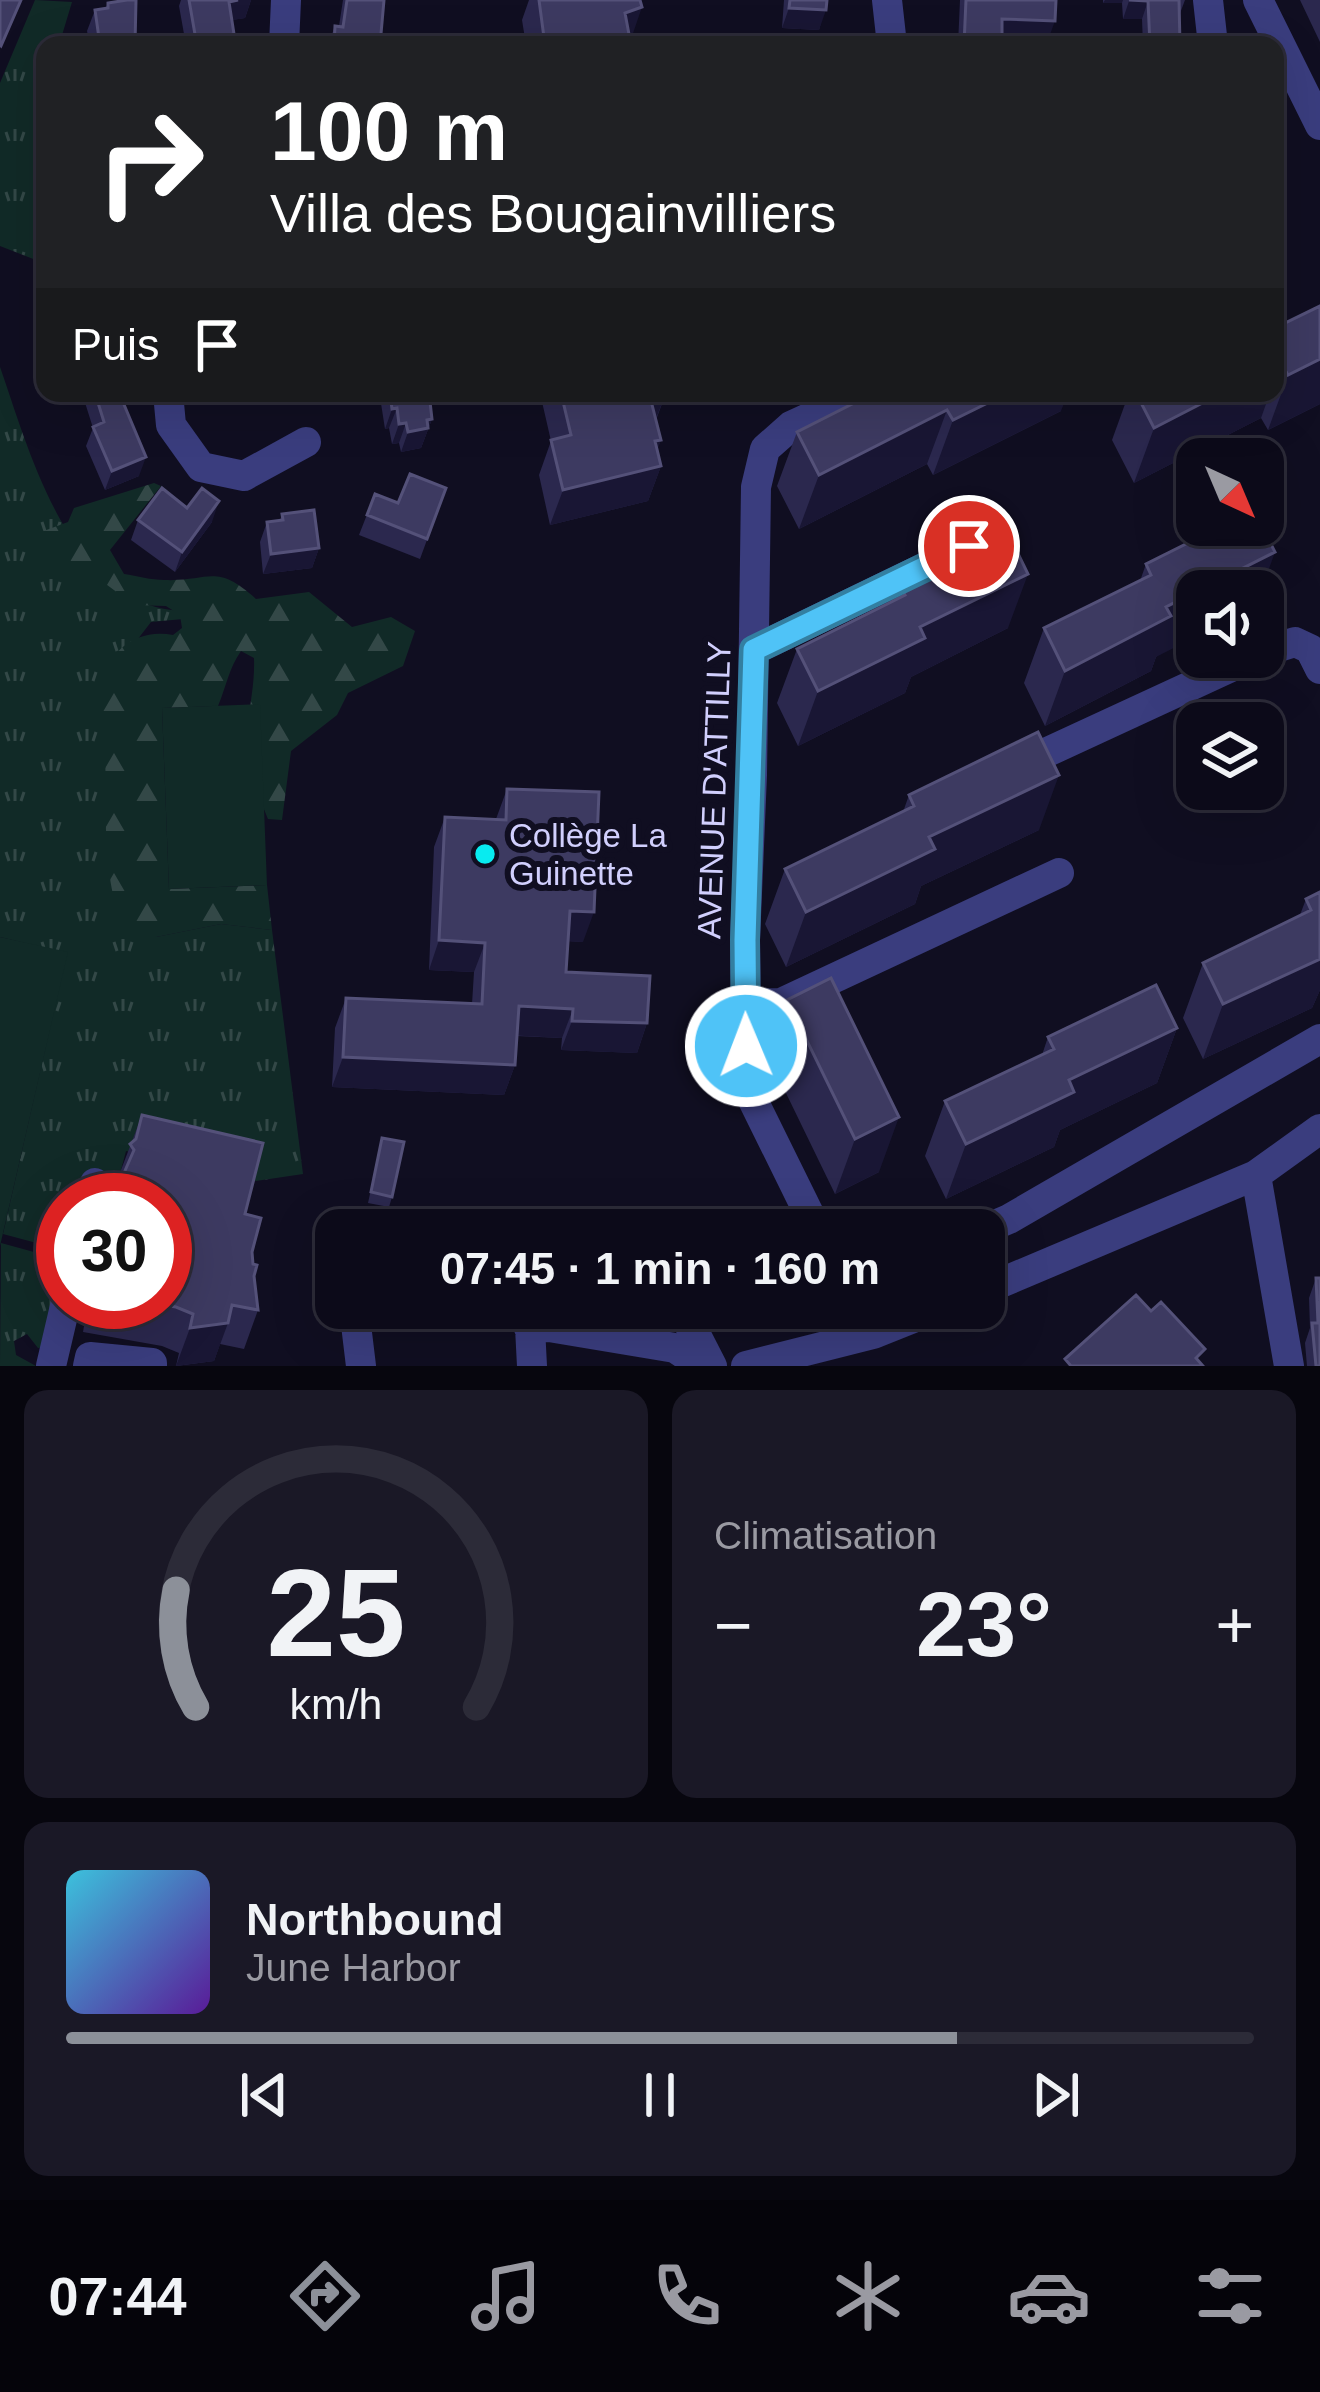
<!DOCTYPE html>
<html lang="fr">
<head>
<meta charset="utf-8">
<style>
	body { margin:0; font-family:Arial,sans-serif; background:#1a1826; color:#f1f3f6; height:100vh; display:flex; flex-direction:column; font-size:45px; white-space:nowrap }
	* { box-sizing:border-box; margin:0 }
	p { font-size:39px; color:#9a9aa2 }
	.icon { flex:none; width:66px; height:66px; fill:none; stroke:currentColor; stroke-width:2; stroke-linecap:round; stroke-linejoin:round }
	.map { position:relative; height:1366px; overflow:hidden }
	.sheet { display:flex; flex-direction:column; gap:24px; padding:24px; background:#07060e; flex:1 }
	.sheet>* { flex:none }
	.guide { position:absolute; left:36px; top:36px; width:1248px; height:366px; border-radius:24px; box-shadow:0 12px 48px #0002,0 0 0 3px #2c2b38; background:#202124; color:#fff; overflow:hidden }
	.needle { width:78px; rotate:136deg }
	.buttons { position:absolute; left:1176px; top:438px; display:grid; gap:24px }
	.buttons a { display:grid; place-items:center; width:108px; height:108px; border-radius:24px; background:#0c0a19; box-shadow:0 12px 48px #0002,0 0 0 3px #2c2b38; font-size:60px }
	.speed { position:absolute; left:36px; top:1173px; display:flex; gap:24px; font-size:60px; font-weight:700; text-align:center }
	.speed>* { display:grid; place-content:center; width:156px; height:156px; border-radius:50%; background:#0c0a19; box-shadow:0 12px 48px #0002,0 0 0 3px #2c2b38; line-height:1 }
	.speed .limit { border:18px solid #d22; background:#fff; color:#111 }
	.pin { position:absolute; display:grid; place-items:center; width:102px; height:102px; color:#fff; margin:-51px; border:6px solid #fff; border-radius:50%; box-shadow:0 3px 12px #0007 }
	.me { position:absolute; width:132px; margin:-66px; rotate:359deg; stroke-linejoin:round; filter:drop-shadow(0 0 9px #0008) }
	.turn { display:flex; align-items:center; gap:42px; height:252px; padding:0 36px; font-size:54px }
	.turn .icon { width:156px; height:156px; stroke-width:2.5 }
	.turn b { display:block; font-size:84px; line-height:102px }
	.then { display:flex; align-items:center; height:114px; padding:0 36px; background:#0003; gap:24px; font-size:45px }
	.big { font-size:90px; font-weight:700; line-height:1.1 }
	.sheet .card { flex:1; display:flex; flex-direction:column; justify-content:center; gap:18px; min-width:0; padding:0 42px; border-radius:24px; background:#1a1826 }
	.sheet .dial { align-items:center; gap:0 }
	.dial svg { height:312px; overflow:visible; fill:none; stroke:#2c2b38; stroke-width:7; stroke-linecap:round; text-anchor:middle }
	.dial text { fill:#f1f3f6; stroke:none }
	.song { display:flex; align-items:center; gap:36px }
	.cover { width:144px; height:144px; border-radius:18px; background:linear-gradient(135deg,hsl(190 70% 55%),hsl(270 70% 35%)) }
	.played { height:12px; border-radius:6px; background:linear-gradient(90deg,#8c9099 75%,#2c2b38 75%) }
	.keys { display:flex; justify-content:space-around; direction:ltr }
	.heat { display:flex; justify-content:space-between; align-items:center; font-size:66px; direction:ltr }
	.sheet .tiles { flex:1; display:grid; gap:24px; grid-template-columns:1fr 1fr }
	.card:last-child { grid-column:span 2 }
	.trip { position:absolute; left:315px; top:1209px; width:690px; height:120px; border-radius:24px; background:#0c0a19; box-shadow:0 12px 48px #0002,0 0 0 3px #2c2b38; font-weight:700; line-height:120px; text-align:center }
	.menu { display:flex; height:192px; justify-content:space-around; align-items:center; background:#05040a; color:#9a9aa2 }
	.menu .icon { width:84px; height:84px }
	.menu .selected { color:#8c9099 }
	.menu b { font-size:54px; color:#f1f3f6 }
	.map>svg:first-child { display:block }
	.grass { fill:url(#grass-tufts) }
	.forest { fill:url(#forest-firs) }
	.pitch { fill:#112a27 }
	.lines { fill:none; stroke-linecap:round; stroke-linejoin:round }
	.minor { stroke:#3a3d7e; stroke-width:30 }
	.wall { fill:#2b284e }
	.shaded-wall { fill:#191634 }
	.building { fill:#3d3a61; stroke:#545179; stroke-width:3 }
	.route-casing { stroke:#337fa1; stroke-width:30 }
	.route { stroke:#4fc3f7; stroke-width:21 }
	.poi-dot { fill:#08ebf0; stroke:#100e21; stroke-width:4.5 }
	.labels { text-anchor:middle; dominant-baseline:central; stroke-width:12; stroke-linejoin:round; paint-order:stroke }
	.street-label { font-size:33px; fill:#d1cffd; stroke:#100e21 }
	.poi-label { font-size:33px; fill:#d1cffd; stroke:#100e21; text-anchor:start }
</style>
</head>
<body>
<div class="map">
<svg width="1320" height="1366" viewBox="0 0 1320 1366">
	<defs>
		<pattern id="grass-tufts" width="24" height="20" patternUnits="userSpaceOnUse" patternTransform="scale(3)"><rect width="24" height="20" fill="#112a27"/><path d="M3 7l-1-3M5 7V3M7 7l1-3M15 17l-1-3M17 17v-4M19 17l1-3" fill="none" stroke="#334847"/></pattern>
		<pattern id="forest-firs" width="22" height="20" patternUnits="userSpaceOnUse" patternTransform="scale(3)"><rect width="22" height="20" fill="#112a27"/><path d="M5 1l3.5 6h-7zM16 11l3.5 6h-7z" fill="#334847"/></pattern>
	</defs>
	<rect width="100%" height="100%" fill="#100e21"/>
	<path class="grass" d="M35,0L72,2L59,45H45V257L41,262L0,246V83Z
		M0,367C30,453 70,607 183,611V619L151,622L110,675L156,937L221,924L272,930L303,1174L249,1182L126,1151L118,1181L89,1173L82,1200H63V1250L3,1234L67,953L0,937Z
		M1,1243L63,1260V1278L46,1347L38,1348L27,1334L14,1341L16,1355L36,1366H0Z"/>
	<path class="forest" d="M154,483L161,486L110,550L124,574C137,576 151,580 164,580C210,582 215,562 256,599L309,592L352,627L391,617L415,631L403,666L348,693L337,715L291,751L282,820L268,819C255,788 246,760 248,725C250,702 255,683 254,658L241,651C229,668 226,687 218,706L162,708L169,889L267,885L272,930L221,924L156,937L121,923C101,866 107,808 105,749C105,729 93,707 99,686C109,650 137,628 173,635L182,628L180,615L166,606L134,605L79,564L50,553L41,532L68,522L74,508Z"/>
	<path class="pitch" d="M260,704L267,885L169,889L162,708Z
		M0,937L68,952L0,1246Z"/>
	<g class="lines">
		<path class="minor" d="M887,0L892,45
			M1208,0L1213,45
			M1258,0L1320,125
			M284,45L286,0
			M168,393L171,425L201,467L244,476L306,442
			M754,650L969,546
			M1263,652L1295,642L1310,649L1320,669
			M1043,754L1253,657
			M744,1004L781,1003L1059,873
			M1256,1175L1289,1366
			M91,1200L95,1183
			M817,1230L747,1088L745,940L752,775L756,487L765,449L791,426L863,393
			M983,1230L1009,1219L1320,1039
			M984,1290L1256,1175L1320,1129
			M354,1308L361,1366
			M529,1308L532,1366
			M670,1308L691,1325L712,1366
			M529,1328L549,1327L675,1348L702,1366
			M51,1366L66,1302
			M88,1366L90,1357L152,1363V1366
			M746,1366L873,1334L938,1308"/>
	</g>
	<path class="wall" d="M181,0H251L245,18L231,20L229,45H186L179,6Z
		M343,0H384L380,45H328L335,26H339Z
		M529,0H640L630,40L631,45H526L522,20Z
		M784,0H827L819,30L782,28Z
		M960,0H1056L1048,40L1002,38V45H958Z
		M1103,0H1185L1179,16L1180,45H1143L1142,19H1123L1122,3H1103Z
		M1300,0H1320V42Z
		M108,3L135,45H90L87,31L95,10L105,9Z
		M1320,306V404L1268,430L1261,418L1134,483L1112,440L1129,393H1275V328Z
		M82,393H129L124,405L139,476L105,490L86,446L93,428Z
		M229,393H253L250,401Z
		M382,393H429L432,419L421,448L401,452L399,443L392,444L389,428L385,429L380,397Z
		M540,393H666L656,420L661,440L657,449L661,466L648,501L550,525L539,475L551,441Z
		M874,393L1061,411L933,475L927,464L799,529L777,486L797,432Z
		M446,488L420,559L359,535L375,494L398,503Z
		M187,508L212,522L175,572L131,540L138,520Z
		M282,514L319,548L312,568L263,574L260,542L267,522L280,520Z
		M1275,552L1156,657L1151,671L1045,726L1024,683L1044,628L1140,581L1146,564Z
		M899,584L1008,628L911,677L905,693L798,746L777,703L797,649L893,601Z
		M507,789L583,942L568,941L566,972L647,1023L637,1053L561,1050L562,1038L517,1036L515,1065L504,1095L332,1087L335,1028L346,998L472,1004L474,972L429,970L434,847L445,817L496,819Z
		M909,795L1039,830L921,886L915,904L786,967L765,924L785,869L903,812Z
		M1320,892V990L1312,1008L1203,1059L1183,1018L1203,963L1300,915L1306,899Z
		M787,1000L879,1172L835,1194L767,1054Z
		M1177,1028L1157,1083L1060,1130L1054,1147L946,1199L925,1156L945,1101L1042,1055L1048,1037Z
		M142,1115L245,1214L252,1252L258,1310L244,1349L220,1344L214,1361L176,1366L179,1353L162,1346L83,1332L88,1302H165V1200H114L119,1187L116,1183Z
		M382,1138L392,1197L389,1207L368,1203Z
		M1316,1278L1320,1366H1307L1305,1343L1310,1328L1309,1298Z"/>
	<path class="shaded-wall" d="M238,0H251L245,18L221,22L229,2Z
		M1105,0H1123L1122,3H1103Z
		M1129,1H1148L1142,19H1123Z
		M642,7L629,45L625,13Z
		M789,8L826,10L819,30L782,28Z
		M1002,19L1055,21L1048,40L995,38Z
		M234,34L229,45H194L196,40Z
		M1320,359V404L1268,430L1288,375Z
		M648,393H666L655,421Z
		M1008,393H1068L1061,411L933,475L953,420Z
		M1222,393H1270L1261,418L1134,483L1154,428Z
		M397,408L389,428L385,429L392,409Z
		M947,410L927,464L799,529L819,475Z
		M432,419L421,448L401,452L408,432Z
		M406,423L399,443L392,444L399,424Z
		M661,440L650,469L661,466L648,501L550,525L563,490Z
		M146,457L139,476L105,490L112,471Z
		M219,501L212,522L175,572L182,552Z
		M319,548L312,568L263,574L271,554Z
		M1275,552L1261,591H1198Z
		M1028,574L1008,628L911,677L905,693L798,746L818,691L920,627Z
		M1197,591V636L1156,657L1151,671L1045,726L1065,671L1166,607Z
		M1059,775L1039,830L921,886L915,904L786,967L806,912L929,837Z
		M570,911L594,912L583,942L559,941Z
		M439,940L485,943L474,972L429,970Z
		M1320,959V990L1312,1008L1203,1059L1223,1004Z
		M519,1006L573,1009L562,1038L508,1035Z
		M572,1021L647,1023L637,1053L561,1050Z
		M1177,1028L1157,1083L1060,1130L1054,1147L946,1199L966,1144L1069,1080Z
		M343,1057L515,1065L504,1095L332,1087Z
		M899,1117L879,1172L835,1194L855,1139Z
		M228,1323L214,1361L176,1366L190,1328Z"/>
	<path class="building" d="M0,0H21L1,46L0,45Z
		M127,0H136L135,45H100L95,10L108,8V3Z
		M189,0H238L229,2L234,34L196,40Z
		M347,0H384L380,45H334L335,26L343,27Z
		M539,0H640L642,7L625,13L631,45H545Z
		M790,0H827L826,10L789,8Z
		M966,0H1056L1055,21L1002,19V45H964Z
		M1129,0H1179L1180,45H1150L1148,1Z
		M1320,306V359L1288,375L1281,363L1275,366V328Z
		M95,393H127L120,395L146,457L112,471L93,427L104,422Z
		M390,393H429L432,419L427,420L428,428L408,432L406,423L399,424L397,408L392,409Z
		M561,393H649L661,440L655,441L661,466L563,490L551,440L571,435Z
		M874,393H1008L953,420L947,410L819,475L797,432Z
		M1136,393H1222L1154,428Z
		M410,474L446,488L427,539L367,515L375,494L398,503Z
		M162,488L187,508L202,488L219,501L182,552L138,520Z
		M314,510L319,548L271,554L267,522L283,520L282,514Z
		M1224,525H1261L1275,552L1166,607L1171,616L1065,671L1044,628L1151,575L1146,564Z
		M1007,531L1028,574L920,627L925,638L818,691L797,649L905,595L899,584Z
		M1038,732L1059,775L929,837L935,849L806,912L785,869L914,806L909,795Z
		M507,789L599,792L594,912L570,911L566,972L650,976L647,1023L572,1021L573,1009L519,1006L515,1065L343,1057L346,998L482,1004L485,943L439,940L445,817L506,820Z
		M1320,892V959L1223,1004L1203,963L1311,910L1306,899Z
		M831,978L899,1117L855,1139L787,1000Z
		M1156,985L1177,1028L1069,1080L1074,1092L966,1144L945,1101L1054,1049L1048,1037Z
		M142,1115L263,1143L245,1214L261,1218L252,1252L253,1264L257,1265L254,1276L258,1310L232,1305L228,1323L190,1328L193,1314L176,1307L146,1302H165V1200H121L126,1179L124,1173L134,1150L130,1144L136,1139Z
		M382,1138L404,1142L392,1197L371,1192Z
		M1316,1278H1320V1366H1316L1312,1323H1318Z
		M1136,1295L1151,1311L1161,1302L1205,1349L1196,1358L1203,1366H1071L1065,1359Z"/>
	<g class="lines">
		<g class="route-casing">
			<path id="route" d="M746,1046L745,940L754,650L969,546"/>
		</g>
		<use href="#route" class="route"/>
	</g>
	<circle class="poi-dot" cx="485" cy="854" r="12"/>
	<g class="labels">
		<g class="street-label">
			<text transform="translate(714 790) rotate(-88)">AVENUE D'ATTILLY</text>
		</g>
		<g class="poi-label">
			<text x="509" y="835">Collège La<tspan x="509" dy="38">Guinette</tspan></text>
		</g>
	</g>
</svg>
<div class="buttons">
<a><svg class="needle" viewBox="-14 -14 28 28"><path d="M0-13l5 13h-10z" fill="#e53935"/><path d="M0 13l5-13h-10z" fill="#9a9aa2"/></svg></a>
<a><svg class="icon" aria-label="sound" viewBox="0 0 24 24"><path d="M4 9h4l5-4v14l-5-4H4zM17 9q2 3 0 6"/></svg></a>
<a><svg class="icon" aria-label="layers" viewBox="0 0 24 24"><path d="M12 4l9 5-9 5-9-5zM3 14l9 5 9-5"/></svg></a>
</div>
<div class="speed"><div class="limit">30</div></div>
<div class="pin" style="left:969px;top:546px;background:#d93025"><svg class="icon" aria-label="arrive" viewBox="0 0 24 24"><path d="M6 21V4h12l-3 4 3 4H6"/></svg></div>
<svg class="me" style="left:746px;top:1046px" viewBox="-20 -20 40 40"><circle r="17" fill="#4fc3f7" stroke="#fff" stroke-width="3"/><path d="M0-11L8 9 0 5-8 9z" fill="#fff"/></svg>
<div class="trip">07:45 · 1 min · 160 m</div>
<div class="guide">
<div class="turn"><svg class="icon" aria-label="right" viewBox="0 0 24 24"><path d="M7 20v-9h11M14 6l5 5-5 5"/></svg><div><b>100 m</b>Villa des Bougainvilliers</div></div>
<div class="then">Puis<svg class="icon" aria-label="arrive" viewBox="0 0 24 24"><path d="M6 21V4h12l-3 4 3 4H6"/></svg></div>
</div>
</div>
<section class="sheet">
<div class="tiles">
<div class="card dial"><svg viewBox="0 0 100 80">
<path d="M14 69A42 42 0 1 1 86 69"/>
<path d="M14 69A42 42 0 0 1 9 39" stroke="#8c9099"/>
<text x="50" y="56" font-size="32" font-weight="700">25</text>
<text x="50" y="72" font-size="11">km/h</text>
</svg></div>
<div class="card"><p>Climatisation</p>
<div class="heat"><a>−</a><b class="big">23°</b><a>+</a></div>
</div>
<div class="card">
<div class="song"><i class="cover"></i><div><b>Northbound</b><p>June Harbor</p></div></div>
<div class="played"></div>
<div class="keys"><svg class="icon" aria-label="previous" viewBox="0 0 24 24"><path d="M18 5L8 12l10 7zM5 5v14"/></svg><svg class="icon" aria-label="pause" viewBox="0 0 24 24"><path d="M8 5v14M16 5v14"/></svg><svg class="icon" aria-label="next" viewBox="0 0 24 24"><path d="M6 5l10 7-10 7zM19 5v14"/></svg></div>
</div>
</div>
</section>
<nav class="menu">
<b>07:44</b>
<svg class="icon selected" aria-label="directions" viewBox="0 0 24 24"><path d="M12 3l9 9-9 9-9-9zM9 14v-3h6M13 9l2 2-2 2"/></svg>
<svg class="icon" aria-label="music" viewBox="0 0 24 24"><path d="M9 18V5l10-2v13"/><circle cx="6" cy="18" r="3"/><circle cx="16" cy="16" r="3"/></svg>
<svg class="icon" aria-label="phone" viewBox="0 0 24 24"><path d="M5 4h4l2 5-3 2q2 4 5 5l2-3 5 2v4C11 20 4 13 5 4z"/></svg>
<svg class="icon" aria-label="climate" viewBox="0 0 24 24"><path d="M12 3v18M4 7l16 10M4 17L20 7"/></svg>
<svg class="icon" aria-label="car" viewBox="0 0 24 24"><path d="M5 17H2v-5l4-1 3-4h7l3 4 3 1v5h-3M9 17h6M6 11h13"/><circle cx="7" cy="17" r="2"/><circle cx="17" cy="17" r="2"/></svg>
<svg class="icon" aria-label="filters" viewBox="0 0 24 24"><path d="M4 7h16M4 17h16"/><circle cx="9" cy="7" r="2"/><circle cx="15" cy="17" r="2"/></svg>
</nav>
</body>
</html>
